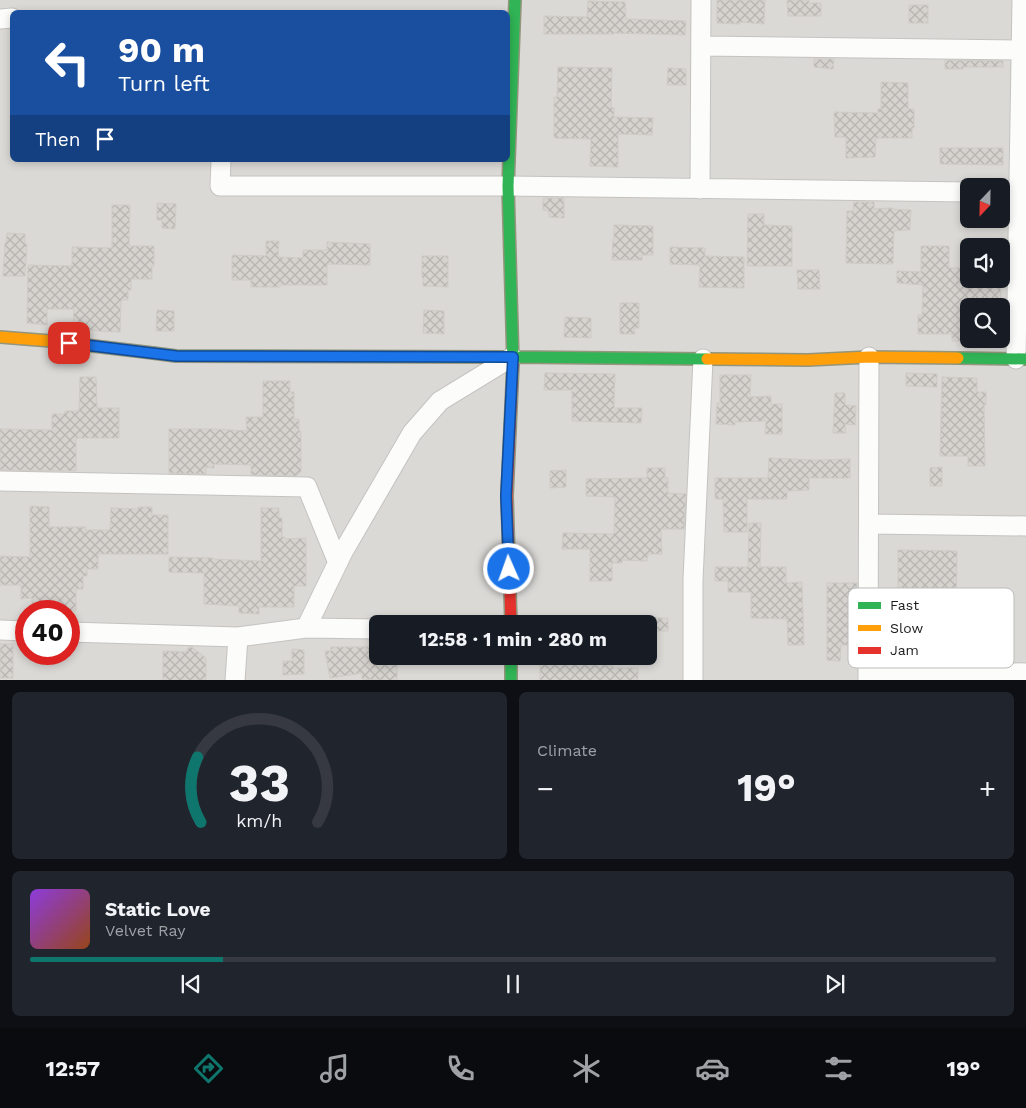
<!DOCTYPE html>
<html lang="en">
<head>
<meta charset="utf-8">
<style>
	body { margin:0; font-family:"Work Sans",sans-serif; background:#20242c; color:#f1f3f6; height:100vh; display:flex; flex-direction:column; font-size:19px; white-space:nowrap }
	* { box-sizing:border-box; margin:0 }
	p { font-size:16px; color:#9ea1a6 }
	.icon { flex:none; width:28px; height:28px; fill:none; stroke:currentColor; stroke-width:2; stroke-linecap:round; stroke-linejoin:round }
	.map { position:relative; height:680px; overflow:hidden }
	.details { display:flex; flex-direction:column; gap:12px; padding:12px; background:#0d0f14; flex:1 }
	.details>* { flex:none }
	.top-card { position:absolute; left:10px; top:10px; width:500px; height:152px; border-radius:8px; box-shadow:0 2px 8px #0003; background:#1a4fa0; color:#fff; overflow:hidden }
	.needle { width:32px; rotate:202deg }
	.buttons { position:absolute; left:960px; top:178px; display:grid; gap:10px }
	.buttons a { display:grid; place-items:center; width:50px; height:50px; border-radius:8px; background:#171b24; box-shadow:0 2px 8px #0003; font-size:25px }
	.speed { position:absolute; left:15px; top:600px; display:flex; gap:10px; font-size:25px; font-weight:700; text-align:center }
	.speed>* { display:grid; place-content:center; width:65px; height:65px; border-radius:50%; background:#171b24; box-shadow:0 2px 8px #0003; line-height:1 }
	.speed .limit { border:8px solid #d22; background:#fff; color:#111 }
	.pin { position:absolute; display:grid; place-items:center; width:42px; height:42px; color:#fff; margin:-21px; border-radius:10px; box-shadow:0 2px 8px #0006 }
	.me { position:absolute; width:55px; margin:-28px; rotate:358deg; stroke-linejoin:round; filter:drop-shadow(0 0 4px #0008) }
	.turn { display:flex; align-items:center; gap:18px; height:105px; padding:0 25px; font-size:22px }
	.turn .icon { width:65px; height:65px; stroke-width:2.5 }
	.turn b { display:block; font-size:35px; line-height:42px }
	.then { display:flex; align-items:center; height:48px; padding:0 25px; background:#0003; gap:10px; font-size:19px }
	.big { font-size:38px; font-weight:700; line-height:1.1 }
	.details .tile { flex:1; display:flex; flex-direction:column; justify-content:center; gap:8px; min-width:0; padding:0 18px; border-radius:8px; background:#20242c }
	.details .dial { align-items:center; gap:0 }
	.dial svg { height:130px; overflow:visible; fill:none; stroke:#363941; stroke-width:7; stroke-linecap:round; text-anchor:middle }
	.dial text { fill:#f1f3f6; stroke:none }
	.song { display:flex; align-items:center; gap:15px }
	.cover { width:60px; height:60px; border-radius:8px; background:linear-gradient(135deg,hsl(270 70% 55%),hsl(20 70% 35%)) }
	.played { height:5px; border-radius:2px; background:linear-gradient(90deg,#0f766e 20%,#363941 20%) }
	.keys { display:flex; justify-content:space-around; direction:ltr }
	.heat { display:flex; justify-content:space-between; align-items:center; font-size:28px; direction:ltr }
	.details .tiles { flex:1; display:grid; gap:12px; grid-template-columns:1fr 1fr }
	.tile:last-child { grid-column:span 2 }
	.trip { position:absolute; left:369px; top:615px; width:288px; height:50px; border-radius:8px; background:#171b24; box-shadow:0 2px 8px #0003; font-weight:700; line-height:50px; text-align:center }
	.menu { display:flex; height:80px; justify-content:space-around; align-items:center; background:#090b0e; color:#9ea1a6 }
	.menu .icon { width:35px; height:35px }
	.menu .current { color:#0f766e }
	.menu b { font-size:22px; color:#f1f3f6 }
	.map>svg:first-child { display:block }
	.residential { fill:#dbd9d6; fill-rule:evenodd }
	.building { fill:url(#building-cross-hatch); stroke:#cfcbc5 }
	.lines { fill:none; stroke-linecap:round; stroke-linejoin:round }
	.street-casing { stroke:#c4c3c0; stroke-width:21 }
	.fast-casing { stroke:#93957c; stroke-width:14 }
	.slow-casing { stroke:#93957c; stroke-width:14 }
	.jam-casing { stroke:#93957c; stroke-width:14 }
	.street { stroke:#fcfcfb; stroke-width:19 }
	.fast { stroke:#30b455; stroke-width:11 }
	.slow { stroke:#ff9f0a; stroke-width:11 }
	.jam { stroke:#e5322d; stroke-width:11 }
	.route-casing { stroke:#114b97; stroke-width:12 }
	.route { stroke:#1a73e8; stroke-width:9 }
	.key { fill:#fff; stroke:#bbb; stroke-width:1 }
	.key-label { font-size:14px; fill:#1c1c1c }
</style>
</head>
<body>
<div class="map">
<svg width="1026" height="681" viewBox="0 0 1026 681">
	<defs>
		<pattern id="building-cross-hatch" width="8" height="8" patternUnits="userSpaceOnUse" patternTransform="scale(1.25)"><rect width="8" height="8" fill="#d6d3cf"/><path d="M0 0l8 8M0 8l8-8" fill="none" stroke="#b7b5b1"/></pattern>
	</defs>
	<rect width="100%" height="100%" fill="#eceae4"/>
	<path class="residential" d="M0,0H1026V680L0,681ZM12,12H508V160H12ZM969,186H1001V219H969ZM969,246H1001V279H969ZM969,306H1001V339H969ZM26,611H69V654H26ZM378,624H648V656H378Z"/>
	<path class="building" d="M717,0H765L764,24L740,22V24L717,23Z
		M787,0H809V3H821V16H788Z
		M588,1L625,2L626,19L686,21L685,35L614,33V34H544V16L587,17Z
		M909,5H928V23H909Z
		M814,59H834L833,69L814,67Z
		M945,60L1003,61V67H963V69H945Z
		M558,67L612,68L611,107L614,108V117L653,118L652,135L618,134V167L590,166L591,139L554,138V97H557Z
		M668,68L686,69V85H667Z
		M881,82L908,83V109H914V128H912V138H876L875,157L846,158V137H835L834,112L878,113V109H881Z
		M940,148H1003V165L940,164Z
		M543,198H564V218L549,217V211L543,210Z
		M854,202H874V209L892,208V209L911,210L910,230L894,231L893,264L846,263L847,211H853Z
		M157,203L176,204L175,229L162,228V220H157Z
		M112,205H130L129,246H154V266H152V279H131V290H128V300H121L120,332L99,331L73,328L74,309H47V325L27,323L28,265L72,266V247L112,248Z
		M748,214H764V225L792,226V266H747Z
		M614,225L653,226V255H642V260H612L613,239H614Z
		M7,233L25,234V244H27L25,276H3L5,243H6Z
		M266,241H279L278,257L303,258V250H327V242L370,244V265L327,264V285H280V287H251V280H232V255L266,256Z
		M921,246H949V268H969V279H1000L1001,306H969V341H952V334H918V315H922L923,285L897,283V271L921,272Z
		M670,247L705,248V256L744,257V288L699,287L700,265L670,264Z
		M422,256H448V287L423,286V278H422Z
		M797,270H819L820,289H798Z
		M620,303H639V328H634L635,334H620Z
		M157,310L174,311V331H156Z
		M424,310L444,311V334L423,333Z
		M565,317L591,318V338L564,337Z
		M545,373L615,374L614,408H642L641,423L572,421V390H544Z
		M906,373L937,374V387L906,386Z
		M720,375H751L750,397L771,396V404H782V434H765L766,421L735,422V425L716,424L717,403H720Z
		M80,377H96L97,408H119V438H76V471L0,470V429L52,430V414H64L65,411H79Z
		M942,377L977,378V392H986V405H984L985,466H968V456H940Z
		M263,381H290V392H294V419H299V431H301V472L296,476L251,475V465L214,464V468L206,467V474L169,473V429H213L247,431L246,417H263Z
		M835,393H845V405L856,406L855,425L845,424L846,433H833Z
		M769,458L815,460L850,459V478H809V490L787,491V499H747V532H724L723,499H715V478H768Z
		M942,467V486H930V468Z
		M647,468H665V478H668V493L686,494L684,529H661L662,554H648L647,561L622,560V563H612V581H590V549H562L563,533L614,534L615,497L586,496V479L647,478Z
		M566,470V487L550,488V471Z
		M30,506L49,507V527H86L85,530H110L111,508L138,509V507H152V515H168V554H98V569H87V576H83V589H76V611H54V607L32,606V598L21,599V585H0V556L30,557Z
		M261,508H279V518H282V537H285V539L306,538V586H294V607H259V614L239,613V606L204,604V573L169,572V557L213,558V559L261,561Z
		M749,523H761L760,567H786V583L802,582L804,645H788L787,619L751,618V592H728V581H715V567H748Z
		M898,550L957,551L956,626H959V651L908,650L909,660H895L896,625H897L896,614L897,599H898Z
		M827,583H857L856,632H855V645H841L840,661L827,660Z
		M648,618H668V631H648Z
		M0,644H13V678H0Z
		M189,647H192L206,658V680L163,681V651L186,652Z
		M331,647H378V660L397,658V681L362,679V673L330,678L325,651H331Z
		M292,649L304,650V674L283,675V661H292Z
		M540,664L613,665V668H638V681H540Z"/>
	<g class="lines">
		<g class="street-casing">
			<path id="street" d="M0,19L12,18
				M701,46L1021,50
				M221,160L220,186H508L969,192
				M700,189L701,0
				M1001,192H1026
				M1016,359L1022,0
				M0,481L307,487L338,563
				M869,524L1026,526
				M306,628L343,552L412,433L440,401L512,357
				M0,630L26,631
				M69,632L238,637L306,628L378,629
				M868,671L1026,673
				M235,681L238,637
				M693,681V580L703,359
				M868,681L869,357"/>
		</g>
		<g class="fast-casing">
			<path id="fast" d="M153,353L176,356L513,357L707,359
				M958,358L1026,359
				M513,363L508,186L515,0
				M511,656V681"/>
		</g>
		<g class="slow-casing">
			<path id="slow" d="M0,337L51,341L153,353
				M707,359L808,360L869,357L958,358"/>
		</g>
		<g class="jam-casing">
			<path id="jam" d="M511,624L507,496L513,363"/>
		</g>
		<use href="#street" class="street"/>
		<use href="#fast" class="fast"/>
		<use href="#slow" class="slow"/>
		<use href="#jam" class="jam"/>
	</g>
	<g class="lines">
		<g class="route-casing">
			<path id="route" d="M69,343L176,356L513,357L506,496L509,569"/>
		</g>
		<use href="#route" class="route"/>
	</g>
	<rect x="848" y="588" width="166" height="80" rx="8" class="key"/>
	<rect x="858" y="602" width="23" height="7" fill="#30b455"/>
	<rect x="858" y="625" width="23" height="6" fill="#ff9f0a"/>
	<rect x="858" y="647" width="23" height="7" fill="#e5322d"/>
	<g class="key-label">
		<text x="890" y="610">Fast</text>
		<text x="890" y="633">Slow</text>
		<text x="890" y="655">Jam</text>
	</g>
</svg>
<div class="buttons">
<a><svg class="needle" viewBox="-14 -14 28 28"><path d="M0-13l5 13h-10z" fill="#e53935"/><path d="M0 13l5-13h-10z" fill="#9ea1a6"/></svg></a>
<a><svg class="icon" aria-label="sound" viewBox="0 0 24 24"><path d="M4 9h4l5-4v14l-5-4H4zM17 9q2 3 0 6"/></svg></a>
<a><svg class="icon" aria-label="search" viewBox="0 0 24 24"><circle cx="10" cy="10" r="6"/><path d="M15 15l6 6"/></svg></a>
</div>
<div class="speed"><div class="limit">40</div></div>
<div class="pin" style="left:69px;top:343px;background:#d93025"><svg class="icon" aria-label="arrive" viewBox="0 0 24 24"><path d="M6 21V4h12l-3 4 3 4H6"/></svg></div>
<svg class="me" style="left:509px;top:569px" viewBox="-20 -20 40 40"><circle r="17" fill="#1a73e8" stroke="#fff" stroke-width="3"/><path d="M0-11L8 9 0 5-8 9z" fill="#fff"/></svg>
<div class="trip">12:58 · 1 min · 280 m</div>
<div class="top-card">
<div class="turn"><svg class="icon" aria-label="left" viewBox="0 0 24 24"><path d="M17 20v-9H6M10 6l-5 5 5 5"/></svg><div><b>90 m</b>Turn left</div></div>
<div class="then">Then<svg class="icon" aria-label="arrive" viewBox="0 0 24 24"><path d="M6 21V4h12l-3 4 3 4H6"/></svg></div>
</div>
</div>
<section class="details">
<div class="tiles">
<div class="tile dial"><svg viewBox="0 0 100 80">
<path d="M14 69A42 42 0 1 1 86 69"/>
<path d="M14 69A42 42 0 0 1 12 29" stroke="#0f766e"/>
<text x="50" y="56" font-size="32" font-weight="700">33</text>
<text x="50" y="72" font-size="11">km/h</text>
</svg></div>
<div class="tile"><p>Climate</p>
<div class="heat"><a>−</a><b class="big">19°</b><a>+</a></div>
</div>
<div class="tile">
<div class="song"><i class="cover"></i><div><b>Static Love</b><p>Velvet Ray</p></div></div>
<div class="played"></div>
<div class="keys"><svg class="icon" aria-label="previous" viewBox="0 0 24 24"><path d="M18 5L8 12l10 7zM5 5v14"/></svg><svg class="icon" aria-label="pause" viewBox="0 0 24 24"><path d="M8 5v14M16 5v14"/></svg><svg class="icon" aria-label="next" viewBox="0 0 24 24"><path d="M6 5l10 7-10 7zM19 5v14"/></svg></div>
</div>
</div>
</section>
<nav class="menu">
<b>12:57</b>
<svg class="icon current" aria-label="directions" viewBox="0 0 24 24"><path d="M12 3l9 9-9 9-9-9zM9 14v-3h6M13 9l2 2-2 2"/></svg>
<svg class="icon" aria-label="music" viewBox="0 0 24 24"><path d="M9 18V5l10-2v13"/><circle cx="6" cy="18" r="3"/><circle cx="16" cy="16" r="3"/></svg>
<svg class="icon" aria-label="phone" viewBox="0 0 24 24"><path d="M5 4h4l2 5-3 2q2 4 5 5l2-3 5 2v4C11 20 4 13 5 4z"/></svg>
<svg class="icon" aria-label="climate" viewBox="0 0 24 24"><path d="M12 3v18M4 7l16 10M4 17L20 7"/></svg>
<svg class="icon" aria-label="car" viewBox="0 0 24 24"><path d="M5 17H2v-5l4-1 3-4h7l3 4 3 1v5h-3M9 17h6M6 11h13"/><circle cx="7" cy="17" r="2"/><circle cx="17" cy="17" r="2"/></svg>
<svg class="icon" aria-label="filters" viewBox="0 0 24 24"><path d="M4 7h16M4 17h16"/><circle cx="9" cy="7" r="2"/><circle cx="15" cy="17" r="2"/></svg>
<b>19°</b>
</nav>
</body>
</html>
